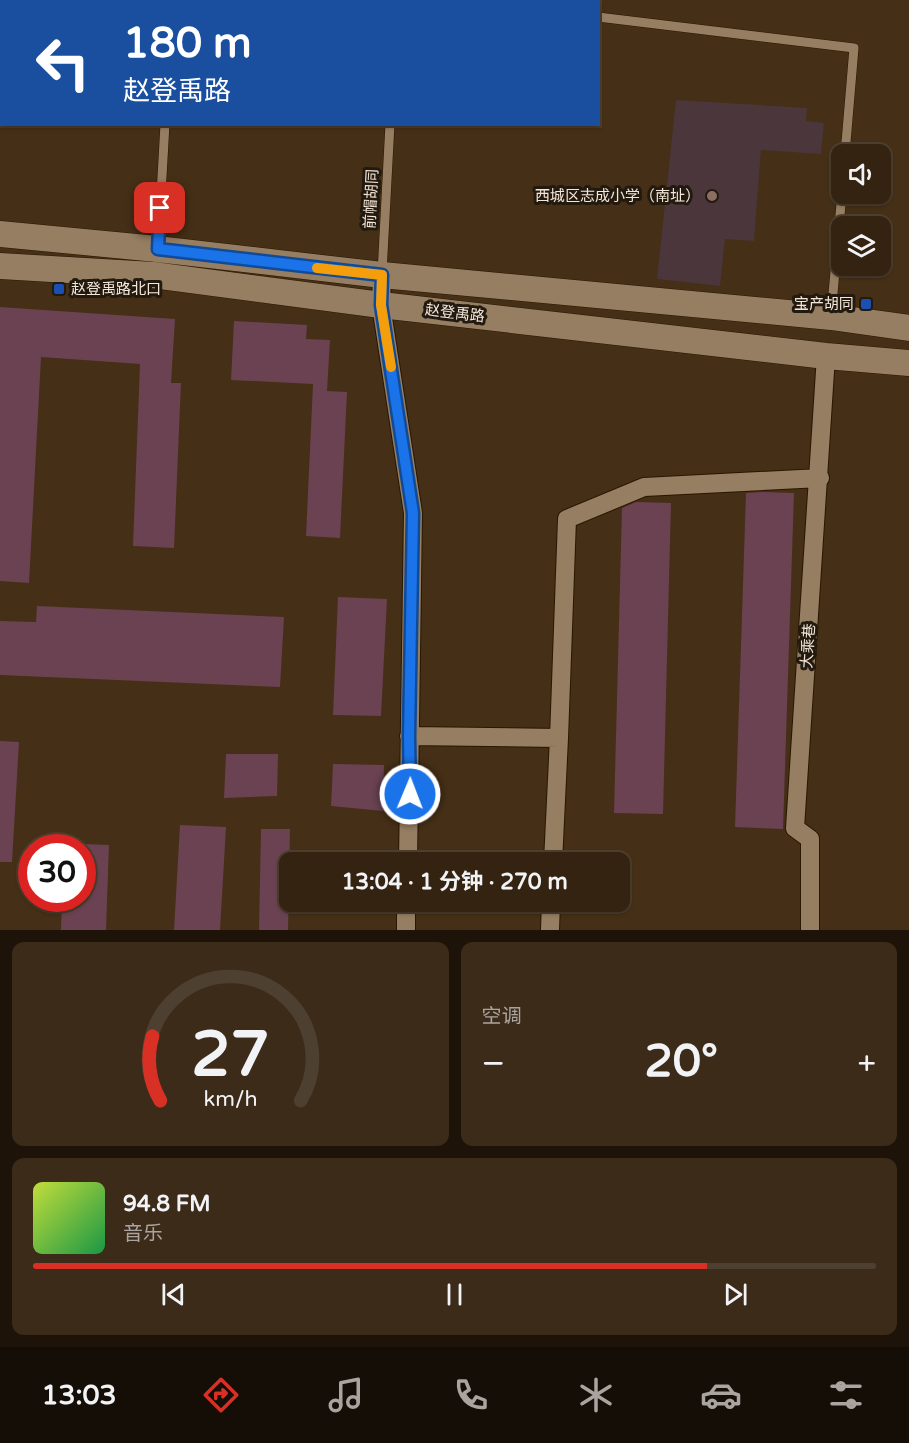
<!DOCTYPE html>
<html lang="zh">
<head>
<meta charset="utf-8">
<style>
	body { margin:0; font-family:"Varela Round","Noto Sans SC",sans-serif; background:#3c2b19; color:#f1f3f6; height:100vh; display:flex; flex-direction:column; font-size:22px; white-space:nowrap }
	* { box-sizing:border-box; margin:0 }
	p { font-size:20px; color:#a9a49f }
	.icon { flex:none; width:33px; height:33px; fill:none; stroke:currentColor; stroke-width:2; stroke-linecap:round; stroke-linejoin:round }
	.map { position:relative; height:930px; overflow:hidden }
	.drawer { display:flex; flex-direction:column; gap:12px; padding:12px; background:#1d1309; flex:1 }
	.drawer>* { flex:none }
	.top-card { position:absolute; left:0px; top:0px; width:600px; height:126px; box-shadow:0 2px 4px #0004,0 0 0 2px #4e4030; background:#1a4fa0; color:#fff; overflow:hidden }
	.tools { position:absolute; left:831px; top:144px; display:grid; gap:12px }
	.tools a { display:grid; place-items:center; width:60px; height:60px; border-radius:12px; background:#342310; box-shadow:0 2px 4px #0004,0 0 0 2px #4e4030; font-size:30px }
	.speed { position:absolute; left:18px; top:834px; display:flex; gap:12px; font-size:30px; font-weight:700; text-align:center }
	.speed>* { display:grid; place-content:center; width:78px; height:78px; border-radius:50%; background:#342310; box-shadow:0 2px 4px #0004,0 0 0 2px #4e4030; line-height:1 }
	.speed .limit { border:9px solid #d22; background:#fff; color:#111 }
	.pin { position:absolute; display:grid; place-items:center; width:51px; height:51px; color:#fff; margin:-26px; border-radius:12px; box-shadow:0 3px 9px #0006 }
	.me { position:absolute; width:66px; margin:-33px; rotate:1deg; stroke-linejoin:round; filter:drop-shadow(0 0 4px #0008) }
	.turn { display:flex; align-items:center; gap:21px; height:126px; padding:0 24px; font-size:27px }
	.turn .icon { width:78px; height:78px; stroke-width:2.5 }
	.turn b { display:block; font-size:42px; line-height:51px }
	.big { font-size:45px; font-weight:700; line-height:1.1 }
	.drawer .card { flex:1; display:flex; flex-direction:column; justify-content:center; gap:9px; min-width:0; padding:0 21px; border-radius:12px; background:#3c2b19 }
	.drawer .dial { align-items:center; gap:0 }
	.dial svg { height:156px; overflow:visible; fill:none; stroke:#4e4030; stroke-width:7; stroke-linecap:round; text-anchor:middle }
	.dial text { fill:#f1f3f6; stroke:none }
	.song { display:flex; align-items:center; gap:18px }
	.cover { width:72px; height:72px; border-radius:9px; background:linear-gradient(135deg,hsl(70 70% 55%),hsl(140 70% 35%)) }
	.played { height:6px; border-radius:3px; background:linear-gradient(90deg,#d93025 80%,#4e4030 80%) }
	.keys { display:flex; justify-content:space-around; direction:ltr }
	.heat { display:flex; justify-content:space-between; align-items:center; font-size:33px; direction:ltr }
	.drawer .tiles { flex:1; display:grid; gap:12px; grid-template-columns:1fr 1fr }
	.card:last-child { grid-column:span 2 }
	.trip { position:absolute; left:279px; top:852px; width:351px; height:60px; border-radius:12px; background:#342310; box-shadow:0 2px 4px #0004,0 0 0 2px #4e4030; font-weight:700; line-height:60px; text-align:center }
	.dock { display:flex; height:96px; justify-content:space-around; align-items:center; background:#150e06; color:#a9a49f }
	.dock .icon { width:42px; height:42px }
	.dock .current { color:#d93025 }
	.dock b { font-size:27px; color:#f1f3f6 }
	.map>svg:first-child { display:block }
	.education { fill:#4a363b }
	.building { fill:#6a4252 }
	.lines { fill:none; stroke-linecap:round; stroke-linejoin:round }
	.lane-casing { stroke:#2a1700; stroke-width:10 }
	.street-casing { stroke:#2a1700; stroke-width:20 }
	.secondary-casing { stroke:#2a1700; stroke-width:27 }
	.lane { stroke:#967e62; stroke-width:9 }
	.street { stroke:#967e62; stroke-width:18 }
	.secondary { stroke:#967e62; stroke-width:26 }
	.route-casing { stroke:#114b97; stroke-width:15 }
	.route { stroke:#1a73e8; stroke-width:10 }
	.slow { stroke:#f59e0b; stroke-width:10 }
	.education-dot { fill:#8d6e63; stroke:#231a0f; stroke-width:2 }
	.transit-dot { fill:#1a4fb4; stroke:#231a0f; stroke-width:2 }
	.labels { text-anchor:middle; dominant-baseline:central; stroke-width:6; stroke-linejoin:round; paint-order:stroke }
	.poi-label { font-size:15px; fill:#f4e6d8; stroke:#231a0f; text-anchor:end }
	.street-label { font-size:15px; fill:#f4e6d8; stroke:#231a0f }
</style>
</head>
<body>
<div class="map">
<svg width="909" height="930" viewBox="0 0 909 930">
	<rect width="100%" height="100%" fill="#452f16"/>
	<path class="education" d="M676,100L807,108L806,121L824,123L821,154L761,150L754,241L725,239L720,286L657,279Z"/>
	<path class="building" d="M0,307L175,319L171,383H181L174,548L133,546L140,364L41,357L29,583L0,581Z
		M234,321L307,325L306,339L330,340L327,391L347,392L340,538L306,536L313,384L231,380Z
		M762,492L794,493L783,829L735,827L746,493Z
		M636,502L671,503L663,814L614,813L622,508Z
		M338,597L387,599L381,716L333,715Z
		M37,606L284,617L280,687L0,675V621L36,622Z
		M0,741L19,742L12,862H0Z
		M226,754H278L277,796L224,798Z
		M333,764L384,765L383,811L331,806Z
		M180,825L226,827L220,930H174Z
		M261,829H290L288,930H259Z
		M82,844L109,845L106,930H61L62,898H82Z"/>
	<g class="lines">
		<g class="lane-casing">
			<path id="lane" d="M465,0L472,2
				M172,2V0
				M396,2V0
				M598,17L854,48L845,154
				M158,247L165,124
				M382,273L390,124
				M831,316L842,193"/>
		</g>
		<g class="street-casing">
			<path id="street" d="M382,275L381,305L413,513L408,862
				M409,736L559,738L567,519L644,487L820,478
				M553,862L559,738
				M406,930V902
				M550,930L551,902
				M810,930V839L795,828L826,356"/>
		</g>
		<g class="secondary-casing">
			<path id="secondary" d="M0,234L157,249L382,275L831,317L909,328
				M0,266L153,275L381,305L826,356L909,363"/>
		</g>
		<use href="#lane" class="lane"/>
		<use href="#street" class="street"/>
		<use href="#secondary" class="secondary"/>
	</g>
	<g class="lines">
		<g class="route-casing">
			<path id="route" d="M160,208L158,249L382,275L381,305L413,513L409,736L410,794"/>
		</g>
		<use href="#route" class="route"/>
		<path class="slow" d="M317,268L382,275L381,305L391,367"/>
	</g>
	<circle class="education-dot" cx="712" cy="196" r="6"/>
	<g class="transit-dot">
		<rect x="53" y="283" width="12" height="12" rx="3"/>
		<rect x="860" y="298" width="12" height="12" rx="3"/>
	</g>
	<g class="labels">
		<g class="poi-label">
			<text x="700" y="196">西城区志成小学（南址）</text>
			<text x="71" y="289" text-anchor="start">赵登禹路北口</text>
			<text x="854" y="304">宝产胡同</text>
		</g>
		<g class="street-label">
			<text transform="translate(371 199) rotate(-87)">前帽胡同</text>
			<text transform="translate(455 313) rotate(7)">赵登禹路</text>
			<text transform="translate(808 646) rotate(-86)">大乘巷</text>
		</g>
	</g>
</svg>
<div class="tools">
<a><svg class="icon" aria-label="sound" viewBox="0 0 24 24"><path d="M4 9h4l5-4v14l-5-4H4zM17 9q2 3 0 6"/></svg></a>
<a><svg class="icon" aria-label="layers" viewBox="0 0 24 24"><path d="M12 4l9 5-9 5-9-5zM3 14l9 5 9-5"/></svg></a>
</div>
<div class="speed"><div class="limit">30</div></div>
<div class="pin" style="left:160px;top:208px;background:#d93025"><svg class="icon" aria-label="arrive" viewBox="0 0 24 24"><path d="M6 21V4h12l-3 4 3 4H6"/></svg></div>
<svg class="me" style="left:410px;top:794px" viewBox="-20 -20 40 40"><circle r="17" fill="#1a73e8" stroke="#fff" stroke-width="3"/><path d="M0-11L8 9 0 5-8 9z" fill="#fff"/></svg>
<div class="trip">13:04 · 1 分钟 · 270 m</div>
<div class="top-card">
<div class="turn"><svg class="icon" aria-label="left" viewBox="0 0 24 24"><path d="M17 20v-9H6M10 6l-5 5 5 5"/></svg><div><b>180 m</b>赵登禹路</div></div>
</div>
</div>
<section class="drawer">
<div class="tiles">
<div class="card dial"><svg viewBox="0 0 100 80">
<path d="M14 69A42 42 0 1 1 86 69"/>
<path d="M14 69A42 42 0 0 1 10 36" stroke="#d93025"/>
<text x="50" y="56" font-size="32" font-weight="700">27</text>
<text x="50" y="72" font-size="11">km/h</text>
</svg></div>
<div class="card"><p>空调</p>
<div class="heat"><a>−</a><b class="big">20°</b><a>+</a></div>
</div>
<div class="card">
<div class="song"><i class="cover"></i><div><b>94.8 FM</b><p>音乐</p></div></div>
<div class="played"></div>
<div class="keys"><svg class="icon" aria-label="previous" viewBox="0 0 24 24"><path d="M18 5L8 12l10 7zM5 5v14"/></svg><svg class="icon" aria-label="pause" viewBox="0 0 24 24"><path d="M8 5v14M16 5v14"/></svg><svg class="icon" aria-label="next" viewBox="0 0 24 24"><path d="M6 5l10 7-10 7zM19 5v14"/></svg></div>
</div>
</div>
</section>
<nav class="dock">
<b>13:03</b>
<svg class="icon current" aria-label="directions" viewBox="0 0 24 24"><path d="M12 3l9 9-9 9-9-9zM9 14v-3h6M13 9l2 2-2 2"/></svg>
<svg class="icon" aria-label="music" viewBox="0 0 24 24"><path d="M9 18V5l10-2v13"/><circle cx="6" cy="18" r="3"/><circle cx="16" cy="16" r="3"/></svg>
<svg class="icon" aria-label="phone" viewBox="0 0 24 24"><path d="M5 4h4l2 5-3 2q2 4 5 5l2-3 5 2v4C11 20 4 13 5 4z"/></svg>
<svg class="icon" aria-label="climate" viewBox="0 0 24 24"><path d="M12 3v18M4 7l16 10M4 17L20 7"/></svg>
<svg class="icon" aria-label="car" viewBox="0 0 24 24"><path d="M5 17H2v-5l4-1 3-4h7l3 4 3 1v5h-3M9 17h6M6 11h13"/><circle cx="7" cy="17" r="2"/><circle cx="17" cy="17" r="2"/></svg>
<svg class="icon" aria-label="filters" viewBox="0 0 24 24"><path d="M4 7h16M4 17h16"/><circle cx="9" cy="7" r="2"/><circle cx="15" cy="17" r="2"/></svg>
</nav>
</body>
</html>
